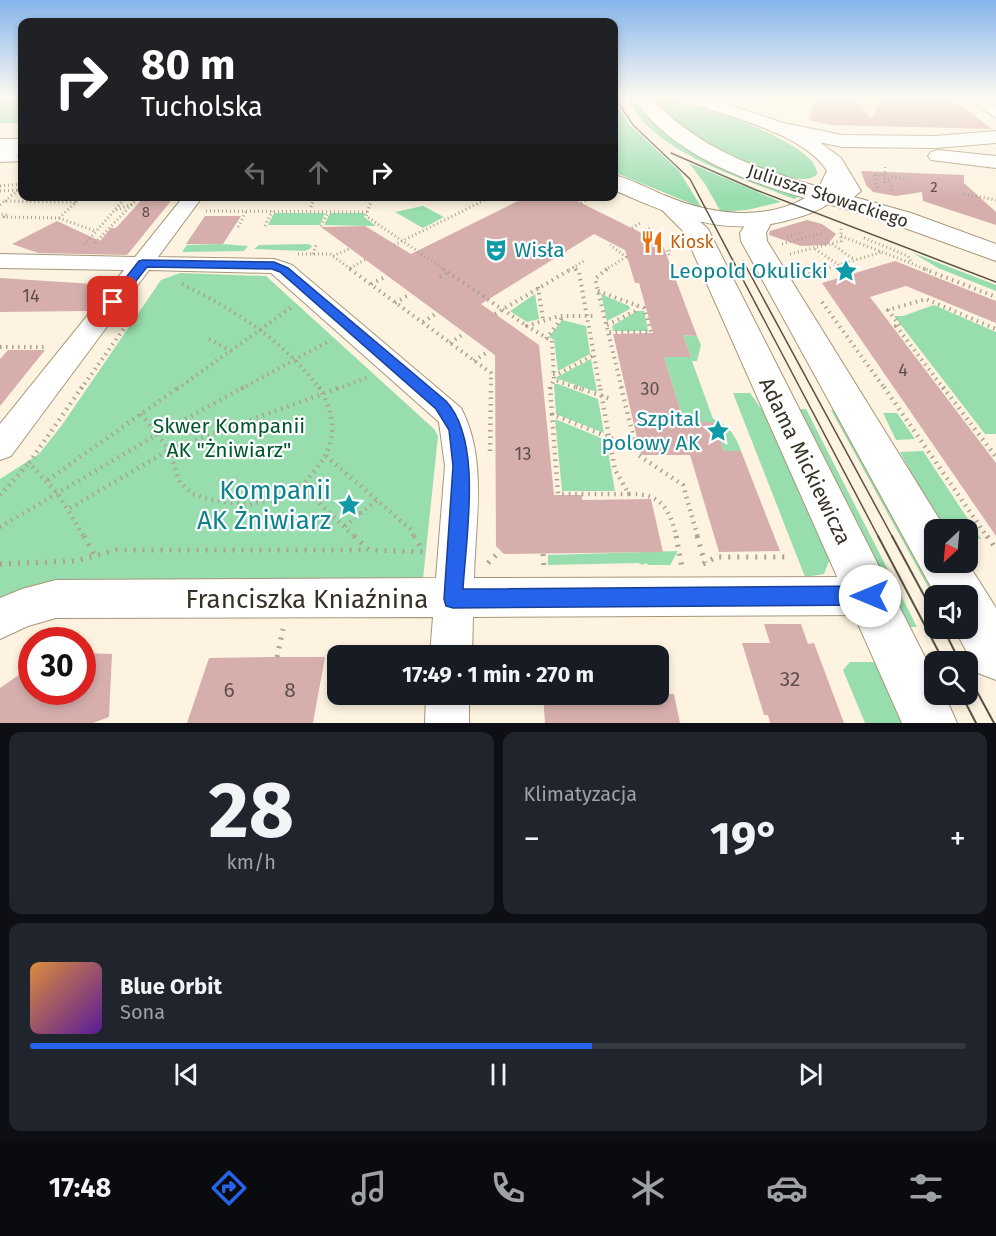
<!DOCTYPE html>
<html lang="pl">
<head>
<meta charset="utf-8">
<style>
	body { margin:0; font-family:"Fira Sans",sans-serif; background:#20242c; color:#f1f3f6; height:100vh; display:flex; flex-direction:column; font-size:22px; white-space:nowrap }
	* { box-sizing:border-box; margin:0 }
	p { font-size:20px; color:#9ea1a6 }
	.icon { flex:none; width:33px; height:33px; fill:none; stroke:currentColor; stroke-width:2; stroke-linecap:round; stroke-linejoin:round }
	.map { position:relative; height:723px; overflow:hidden }
	.side { display:flex; flex-direction:column; gap:9px; padding:9px; background:#0d0f14; flex:1 }
	.side>* { flex:none }
	.guide { position:absolute; left:18px; top:18px; width:600px; height:183px; border-radius:12px; box-shadow:0 3px 9px #0003; background:#202124; color:#fff; overflow:hidden }
	.needle { width:39px; rotate:206deg }
	.tools { position:absolute; left:924px; top:519px; display:grid; gap:12px }
	.tools a { display:grid; place-items:center; width:54px; height:54px; border-radius:12px; background:#171b24; box-shadow:0 3px 9px #0003; font-size:30px }
	.speed { position:absolute; left:18px; top:627px; display:flex; gap:12px; font-size:30px; font-weight:700; text-align:center }
	.speed>* { display:grid; place-content:center; width:78px; height:78px; border-radius:50%; background:#171b24; box-shadow:0 3px 9px #0003; line-height:1 }
	.speed .limit { border:9px solid #d22; background:#fff; color:#111 }
	.pin { position:absolute; display:grid; place-items:center; width:51px; height:51px; color:#fff; margin:-26px; border-radius:12px; box-shadow:0 3px 9px #0006 }
	.me { position:absolute; width:66px; margin:-33px; rotate:270deg; stroke-linejoin:round; filter:drop-shadow(0 0 4px #0008) }
	.turn { display:flex; align-items:center; gap:21px; height:126px; padding:0 24px; font-size:27px }
	.turn .icon { width:78px; height:78px; stroke-width:2.5 }
	.turn b { display:block; font-size:42px; line-height:51px }
	.lanes { display:flex; align-items:center; height:57px; padding:0 24px; background:#0003; justify-content:center; gap:30px; direction:ltr }
	.lanes .off { opacity:.35 }
	.big { font-size:45px; font-weight:700; line-height:1.1 }
	.side .tile { flex:1; display:flex; flex-direction:column; justify-content:center; gap:9px; min-width:0; padding:0 21px; border-radius:12px; background:#20242c }
	.side .dial { align-items:center; gap:0 }
	.dial b { font-size:78px; line-height:1 }
	.song { display:flex; align-items:center; gap:18px }
	.cover { width:72px; height:72px; border-radius:9px; background:linear-gradient(135deg,hsl(30 70% 55%),hsl(270 70% 35%)) }
	.played { height:6px; border-radius:3px; background:linear-gradient(90deg,#2563eb 60%,#363941 60%) }
	.keys { display:flex; justify-content:space-around; direction:ltr }
	.heat { display:flex; justify-content:space-between; align-items:center; font-size:33px; direction:ltr }
	.side .tiles { flex:1; display:grid; gap:9px; grid-template-columns:1fr 1fr }
	.tile:last-child { grid-column:span 2 }
	.trip { position:absolute; left:327px; top:645px; width:342px; height:60px; border-radius:12px; background:#171b24; box-shadow:0 3px 9px #0003; font-weight:700; line-height:60px; text-align:center }
	.tab-bar { display:flex; height:96px; justify-content:space-around; align-items:center; background:#090b0e; color:#9ea1a6 }
	.tab-bar .icon { width:42px; height:42px }
	.tab-bar .active { color:#2563eb }
	.tab-bar b { font-size:27px; color:#f1f3f6 }
	.map>svg:first-child { display:block }
	.green { fill:#97ddad }
	.building { fill:#d6afad }
	.lines { fill:none; stroke-linecap:round; stroke-linejoin:round }
	.service-casing { stroke:#a69779; stroke-width:2 }
	.minor-casing { stroke:#a69779; stroke-width:2 }
	.tertiary-casing { stroke:#a69779; stroke-width:2 }
	.secondary-casing { stroke:#a69779; stroke-width:2 }
	.path-far4 { stroke:#aba292; stroke-width:2; stroke-dasharray:1 3; stroke-linecap:butt }
	.path-far3 { stroke:#aba292; stroke-width:3; stroke-dasharray:1 3; stroke-linecap:butt }
	.path-far2 { stroke:#aba292; stroke-width:4; stroke-dasharray:1.5 4.5; stroke-linecap:butt }
	.path-far1 { stroke:#aba292; stroke-width:4.5; stroke-dasharray:1.5 5; stroke-linecap:butt }
	.path { stroke:#aba292; stroke-width:5; stroke-dasharray:2 7; stroke-linecap:butt }
	.service { fill:#fff; fill-rule:evenodd }
	.minor { fill:#fff; fill-rule:evenodd }
	.tertiary { fill:#fff; fill-rule:evenodd }
	.secondary { fill:#fff; fill-rule:evenodd }
	.tram-far1 { stroke:#595245; stroke-width:1.5 }
	.tram { stroke:#595245; stroke-width:2 }
	.route { fill:#2563eb; stroke:#184099; stroke-width:1.5 }
	.labels { text-anchor:middle; dominant-baseline:central; stroke-width:4.5; stroke-linejoin:round; paint-order:stroke }
	.far-number-label { font-size:15px; fill:#605148 }
	.far-street-label { font-size:18px; fill:#383226; stroke:#fff }
	.far-food-label { font-size:18px; fill:#c56008; stroke:#fff; text-anchor:start }
	.number-label { font-size:18px; fill:#605148 }
	.culture-label { font-size:21px; fill:#0d838f; stroke:#fff; text-anchor:end }
	.park-label { font-size:21px; fill:#00572d; stroke:#fff }
	.street-label { font-size:21px; fill:#383226; stroke:#fff }
	.near-number-label { font-size:21px; fill:#605148 }
	.near-culture-label { font-size:26px; fill:#0d838f; stroke:#fff; text-anchor:end }
	.near-street-label { font-size:26px; fill:#383226; stroke:#fff }
</style>
</head>
<body>
<div class="map">
<svg width="996" height="723" viewBox="0 0 996 723">
	<rect width="100%" height="100%" fill="#fdf3e0"/>
	<path class="green" d="M0,99H22V123H0Z
		M627,99H635L646,116L669,135L803,195L794,199C738,176 657,155 627,99Z
		M650,99C657,99 666,98 673,100C700,105 819,143 817,174C803,193 716,153 698,142C680,132 665,113 650,99Z
		M614,100L629,124L679,171L702,208L614,172Z
		M689,163L781,202L747,210L721,212L705,184Z
		M423,206L444,217L423,228L395,212Z
		M274,213H325L320,225H268Z
		M330,213H365L364,217L376,226L324,225Z
		M221,244L248,246L244,251L182,252L187,245Z
		M308,244L312,246L311,248L305,251L254,249L259,245Z
		M913,253L996,285V291L938,268Z
		M180,273L266,276L434,429L438,436L423,579L33,586L0,598V479L39,454L62,425L161,280Z
		M535,294L539,319L527,322L510,311Z
		M601,294L629,306L630,309L607,321Z
		M934,305L996,332V434H985L894,316H903Z
		M637,311H644L648,331H613L612,326Z
		M562,320L586,326L590,354L558,371L554,340L549,337Z
		M683,335L697,336L701,345L697,361H692L713,419C727,422 737,438 741,451H724L714,422H684L664,357H691Z
		M591,359L597,392L555,378Z
		M554,384H558L598,399L604,433L556,414Z
		M733,393H750L770,421L831,556L824,574L805,577Z
		M796,409H806L917,627H910L810,429Z
		M831,410H840L941,595L934,596V598Z
		M883,413H897L915,439L896,440Z
		M555,419L606,440L615,491H562Z
		M923,451L981,539L968,538V530L941,529L900,452Z
		M678,551L670,565H649L645,563L643,565L638,563L548,565V555Z
		M850,662H879L906,723H865L843,670Z"/>
	<path class="building" d="M815,99H856L871,118L882,99H953L992,129L831,125L809,120Z
		M861,171L964,175V183L996,212V225L923,201L922,192L896,196L873,192L866,185Z
		M145,196H175L127,255L38,253L12,244L57,221L100,241L111,228H116Z
		M528,196H567L662,243L697,336L683,335L691,357H664L684,422H714L724,451H741L780,551L719,552L690,455H641L613,334L653,333L639,283H635L625,250L594,234L481,304L539,345L554,495H582V500L651,499L663,552L504,554L496,546L495,355L321,227L365,226L411,254Z
		M205,216H241L223,244H186Z
		M807,220L822,224L836,234L827,245L801,246L769,235L770,231Z
		M895,261L996,301V323L906,286L870,297L996,463V536L822,283Z
		M0,278L109,285L88,311L0,312Z
		M8,350H45L0,406V359Z
		M764,624H801L808,644L814,643L844,723H770L768,715H764L742,643H770Z
		M82,653L112,654L109,717L93,723H0V688L32,666V692H82Z
		M269,657H325L313,723H187L209,658Z
		M543,694H674L680,723H545Z"/>
	<g class="lines">
		<g class="service-casing">
			<path id="service" d="M0,156H22V161L0,162Z"/>
		</g>
		<g class="minor-casing">
			<path id="minor" d="M969,99H986L996,106V118Z
				M22,144V154L0,161V150Z
				M184,196H203L158,257L274,259L292,265L461,408C488,458 475,524 474,578L870,577L884,582L889,596L884,610L870,615L473,617L472,656H430L433,617L56,618L28,626L0,639V598L22,589L56,580L436,578L445,466L439,422L271,273L149,270L11,456L0,460V424L124,270L0,268V254L135,257Z
				M426,694H469V723H425Z"/>
		</g>
		<g class="tertiary-casing">
			<path id="tertiary" d="M779,122L842,135L935,136L996,131V143L935,148L842,147L772,132L769,128Z
				M938,150L996,156V168L931,160L928,156L931,152Z
				M670,199L678,201L708,229L934,675V694H944L957,723H902L684,232L658,206L662,201Z
				M760,214L769,216L772,221L766,233L767,241L946,530H934V562H967L996,608V680L978,673L954,628H968V596H936L741,241L740,233L751,216Z"/>
		</g>
		<g class="secondary-casing">
			<path id="secondary" d="M634,99H653C697,148 757,169 819,187L827,171C805,134 728,116 689,103L686,99H713L775,120L813,137L841,158L861,191L854,197L911,213L996,244V261L877,218L828,204C815,213 800,217 785,221C723,237 670,215 614,190V175C631,179 649,189 666,196C709,214 762,222 805,198C743,180 673,155 634,99Z
				M0,139H22V151H0Z"/>
		</g>
		<path class="path-far4" d="M0,103L22,101
			M0,109L22,114
			M885,167V175
			M874,175H883"/>
		<path class="path-far3" d="M885,174V183
			M884,179L890,180L892,192
			M0,186L22,184
			M877,188L874,174L906,179
			M0,191L19,190
			M964,194L996,200
			M373,196L366,216L445,270
			M5,201L22,187
			M76,202L81,196
			M581,203L588,199
			M0,205L4,201L76,202L59,218L4,217L7,215L0,214
			M311,207L315,196
			M116,210L133,204
			M206,211L368,212
			M59,218L95,231
			M265,226L272,211
			M321,226L328,212
			M238,227L246,212
			M632,228L640,223
			M642,233L650,228
			M841,236L928,270
			M787,237L803,232
			M864,238L908,256L912,263
			M95,243L140,196
			M782,244L822,233
			M832,244L855,260
			M84,245L127,196
			M394,245L493,196
			M815,249L839,265
			M298,254H330L352,270
			M313,254L316,245
			M790,254L841,241V226
			M669,255L667,250H671
			M333,256L349,249
			M573,267L577,270
			M350,268L365,260
			M569,270L584,261
			M605,270L626,257L610,245
			M822,270L882,252"/>
		<path class="path-far2" d="M350,269L491,373V389
			M443,269L527,326
			M575,269L579,272L600,389
			M607,269L595,279L622,389
			M924,269L996,297
			M803,276L827,269
			M440,277L448,272
			M182,284C235,310 284,341 320,389
			M371,284L387,276
			M538,287L543,320
			M598,291L644,308L651,332H608
			M822,302L885,389
			M395,303L410,294
			M495,314L571,269
			M423,322L437,313
			M607,325L635,311L637,306
			M209,339L231,351
			M546,339L561,319L559,316
			M450,343L465,333
			M0,347H47
			M474,361L489,351
			M553,374H558L594,355
			M81,389L125,327
			M177,389L292,307
			M241,389L331,340
			M337,389L369,377
			M550,389L554,380
			M581,389L554,380L552,341L527,326L559,316H595
			M944,389L896,326H900L888,310L926,299L996,329"/>
		<path class="path-far1" d="M82,387L29,463L58,494L85,538
			M319,387C343,429 333,453 301,486L356,538
			M550,387L552,414L620,442
			M576,387L611,399
			M621,387L638,455L683,485L698,538
			M884,387L988,538
			M943,387L996,457
			M141,414L169,450L180,483L193,494L211,500L250,505L285,495L301,486
			M552,414L558,494H629L615,470L600,387
			M490,451L491,387
			M326,456L410,529L415,538
			M48,480L179,387
			M629,494C661,493 669,508 677,538
			M0,495L29,463
			M70,508L169,450L341,387
			M355,508L361,513
			M345,526L377,500
			M0,527L153,437L244,387"/>
		<path class="path" d="M84,536L94,554
			M354,536L369,550L426,552
			M414,536L423,551
			M676,536L682,567
			M697,536L705,563
			M987,536L996,549
			M543,554L544,567
			M488,563L500,551
			M0,564L75,561L117,550H368
			M703,564L716,557H790
			M277,657L283,629"/>
		<use href="#service" class="service"/>
		<use href="#minor" class="minor"/>
		<use href="#tertiary" class="tertiary"/>
		<use href="#secondary" class="secondary"/>
		<path class="tram-far1" d="M616,99L633,125L690,179L879,538
			M671,153L756,190L996,282
			M743,261L893,538"/>
		<path class="tram" d="M878,536L944,662
			M892,536L934,614
			M943,628L960,662
			M968,675L994,723
			M961,694L976,723"/>
	</g>
	<linearGradient id="sky" x2="0" y2="1"><stop stop-color="#85b5ec"/><stop offset="0.49" stop-color="#fefaf1"/><stop offset="1" stop-color="#fefaf1" stop-opacity="0"/></linearGradient>
	<rect width="996" height="200" fill="url(#sky)"/>
	<path class="route" d="M143,260L274,262L288,268L446,401C483,441 466,536 463,589L870,586L877,589L880,596L877,602L870,605L453,608L446,606L444,599L453,466L449,430L436,409L280,272L272,269L147,267L118,304H109V299L139,261Z"/>
	<defs>
		<g id="restaurant-bare" transform="scale(1.8)"><path d="M-5-6h1v4h1v-4h1v4h1v-4h1v5L-1.5 .5V6h-2V.5L-5-1ZM5-6V6H3V1.5H1.5Q1.5-4 5-6Z" fill="#e8710a" stroke="#fff" stroke-width="2.5" paint-order="stroke"/></g>
		<g id="theatre-bare" transform="scale(1.8)"><path d="M-5-5.5Q0-4 5-5.5V0Q5 5 0 6Q-5 5-5 0ZM-3.3-2.5H-1v1.5H-3.3ZM1-2.5H3.3v1.5H1ZM-2.8 1Q0 5.5 2.8 1Z" fill="#0f9aa8" stroke="#fff" stroke-width="2.5" paint-order="stroke"/></g>
		<g id="sight-bare" transform="scale(1.8)"><path d="M0-6L1.8-2.2L6-1.7L2.9 1.2L3.7 5.4L0 3.3L-3.7 5.4L-2.9 1.2L-6-1.7L-1.8-2.2Z" fill="#0f9aa8" stroke="#fff" stroke-width="2.5" paint-order="stroke"/></g>
	</defs>
	<g fill-rule="evenodd">
		<use href="#restaurant-bare" x="652" y="242"/>
		<use href="#theatre-bare" x="496" y="250"/>
		<use href="#sight-bare" x="846" y="271"/>
		<use href="#sight-bare" x="718" y="431"/>
		<use href="#sight-bare" x="349" y="505"/>
	</g>
	<g class="labels">
		<g class="far-number-label">
			<text x="934" y="187">2</text>
			<text x="146" y="212">8</text>
		</g>
		<g class="far-street-label">
			<text transform="translate(828 196) rotate(18)">Juliusza Słowackiego</text>
		</g>
		<g class="far-food-label">
			<text x="670" y="242">Kiosk</text>
		</g>
		<g class="number-label">
			<text x="31" y="296">14</text>
			<text x="903" y="370">4</text>
			<text x="650" y="389">30</text>
			<text x="523" y="454">13</text>
		</g>
		<g class="culture-label">
			<text x="514" y="250" text-anchor="start">Wisła</text>
			<text x="828" y="271">Leopold Okulicki</text>
			<text x="700" y="419">Szpital<tspan x="700" dy="24">polowy AK</tspan></text>
		</g>
		<g class="park-label">
			<text x="229" y="426">Skwer Kompanii<tspan x="229" dy="24">AK "Żniwiarz"</tspan></text>
		</g>
		<g class="street-label">
			<text transform="translate(805 461) rotate(64)">Adama Mickiewicza</text>
		</g>
		<g class="near-number-label">
			<text x="790" y="679">32</text>
			<text x="229" y="690">6</text>
			<text x="290" y="690">8</text>
		</g>
		<g class="near-culture-label">
			<text x="331" y="490">Kompanii<tspan x="331" dy="30">AK Żniwiarz</tspan></text>
		</g>
		<g class="near-street-label">
			<text x="307" y="599">Franciszka Kniaźnina</text>
		</g>
	</g>
</svg>
<div class="tools">
<a><svg class="needle" viewBox="-14 -14 28 28"><path d="M0-13l5 13h-10z" fill="#e53935"/><path d="M0 13l5-13h-10z" fill="#9ea1a6"/></svg></a>
<a><svg class="icon" aria-label="sound" viewBox="0 0 24 24"><path d="M4 9h4l5-4v14l-5-4H4zM17 9q2 3 0 6"/></svg></a>
<a><svg class="icon" aria-label="search" viewBox="0 0 24 24"><circle cx="10" cy="10" r="6"/><path d="M15 15l6 6"/></svg></a>
</div>
<div class="speed"><div class="limit">30</div></div>
<div class="pin" style="left:113px;top:302px;background:#d93025"><svg class="icon" aria-label="arrive" viewBox="0 0 24 24"><path d="M6 21V4h12l-3 4 3 4H6"/></svg></div>
<svg class="me" style="left:870px;top:596px" viewBox="-20 -20 40 40"><circle r="19" fill="#fff"/><path d="M0-13L10 11 0 6-10 11z" fill="#2563eb"/></svg>
<div class="trip">17:49 · 1 min · 270 m</div>
<div class="guide">
<div class="turn"><svg class="icon" aria-label="right" viewBox="0 0 24 24"><path d="M7 20v-9h11M14 6l5 5-5 5"/></svg><div><b>80 m</b>Tucholska</div></div>
<div class="lanes"><svg class="icon off" aria-label="left" viewBox="0 0 24 24"><path d="M17 20v-9H6M10 6l-5 5 5 5"/></svg><svg class="icon off" aria-label="ahead" viewBox="0 0 24 24"><path d="M12 20V5M6 11l6-6 6 6"/></svg><svg class="icon" aria-label="right" viewBox="0 0 24 24"><path d="M7 20v-9h11M14 6l5 5-5 5"/></svg></div>
</div>
</div>
<section class="side">
<div class="tiles">
<div class="tile dial"><b>28</b><p>km/h</p></div>
<div class="tile"><p>Klimatyzacja</p>
<div class="heat"><a>−</a><b class="big">19°</b><a>+</a></div>
</div>
<div class="tile">
<div class="song"><i class="cover"></i><div><b>Blue Orbit</b><p>Sona</p></div></div>
<div class="played"></div>
<div class="keys"><svg class="icon" aria-label="previous" viewBox="0 0 24 24"><path d="M18 5L8 12l10 7zM5 5v14"/></svg><svg class="icon" aria-label="pause" viewBox="0 0 24 24"><path d="M8 5v14M16 5v14"/></svg><svg class="icon" aria-label="next" viewBox="0 0 24 24"><path d="M6 5l10 7-10 7zM19 5v14"/></svg></div>
</div>
</div>
</section>
<nav class="tab-bar">
<b>17:48</b>
<svg class="icon active" aria-label="directions" viewBox="0 0 24 24"><path d="M12 3l9 9-9 9-9-9zM9 14v-3h6M13 9l2 2-2 2"/></svg>
<svg class="icon" aria-label="music" viewBox="0 0 24 24"><path d="M9 18V5l10-2v13"/><circle cx="6" cy="18" r="3"/><circle cx="16" cy="16" r="3"/></svg>
<svg class="icon" aria-label="phone" viewBox="0 0 24 24"><path d="M5 4h4l2 5-3 2q2 4 5 5l2-3 5 2v4C11 20 4 13 5 4z"/></svg>
<svg class="icon" aria-label="climate" viewBox="0 0 24 24"><path d="M12 3v18M4 7l16 10M4 17L20 7"/></svg>
<svg class="icon" aria-label="car" viewBox="0 0 24 24"><path d="M5 17H2v-5l4-1 3-4h7l3 4 3 1v5h-3M9 17h6M6 11h13"/><circle cx="7" cy="17" r="2"/><circle cx="17" cy="17" r="2"/></svg>
<svg class="icon" aria-label="filters" viewBox="0 0 24 24"><path d="M4 7h16M4 17h16"/><circle cx="9" cy="7" r="2"/><circle cx="15" cy="17" r="2"/></svg>
</nav>
</body>
</html>
